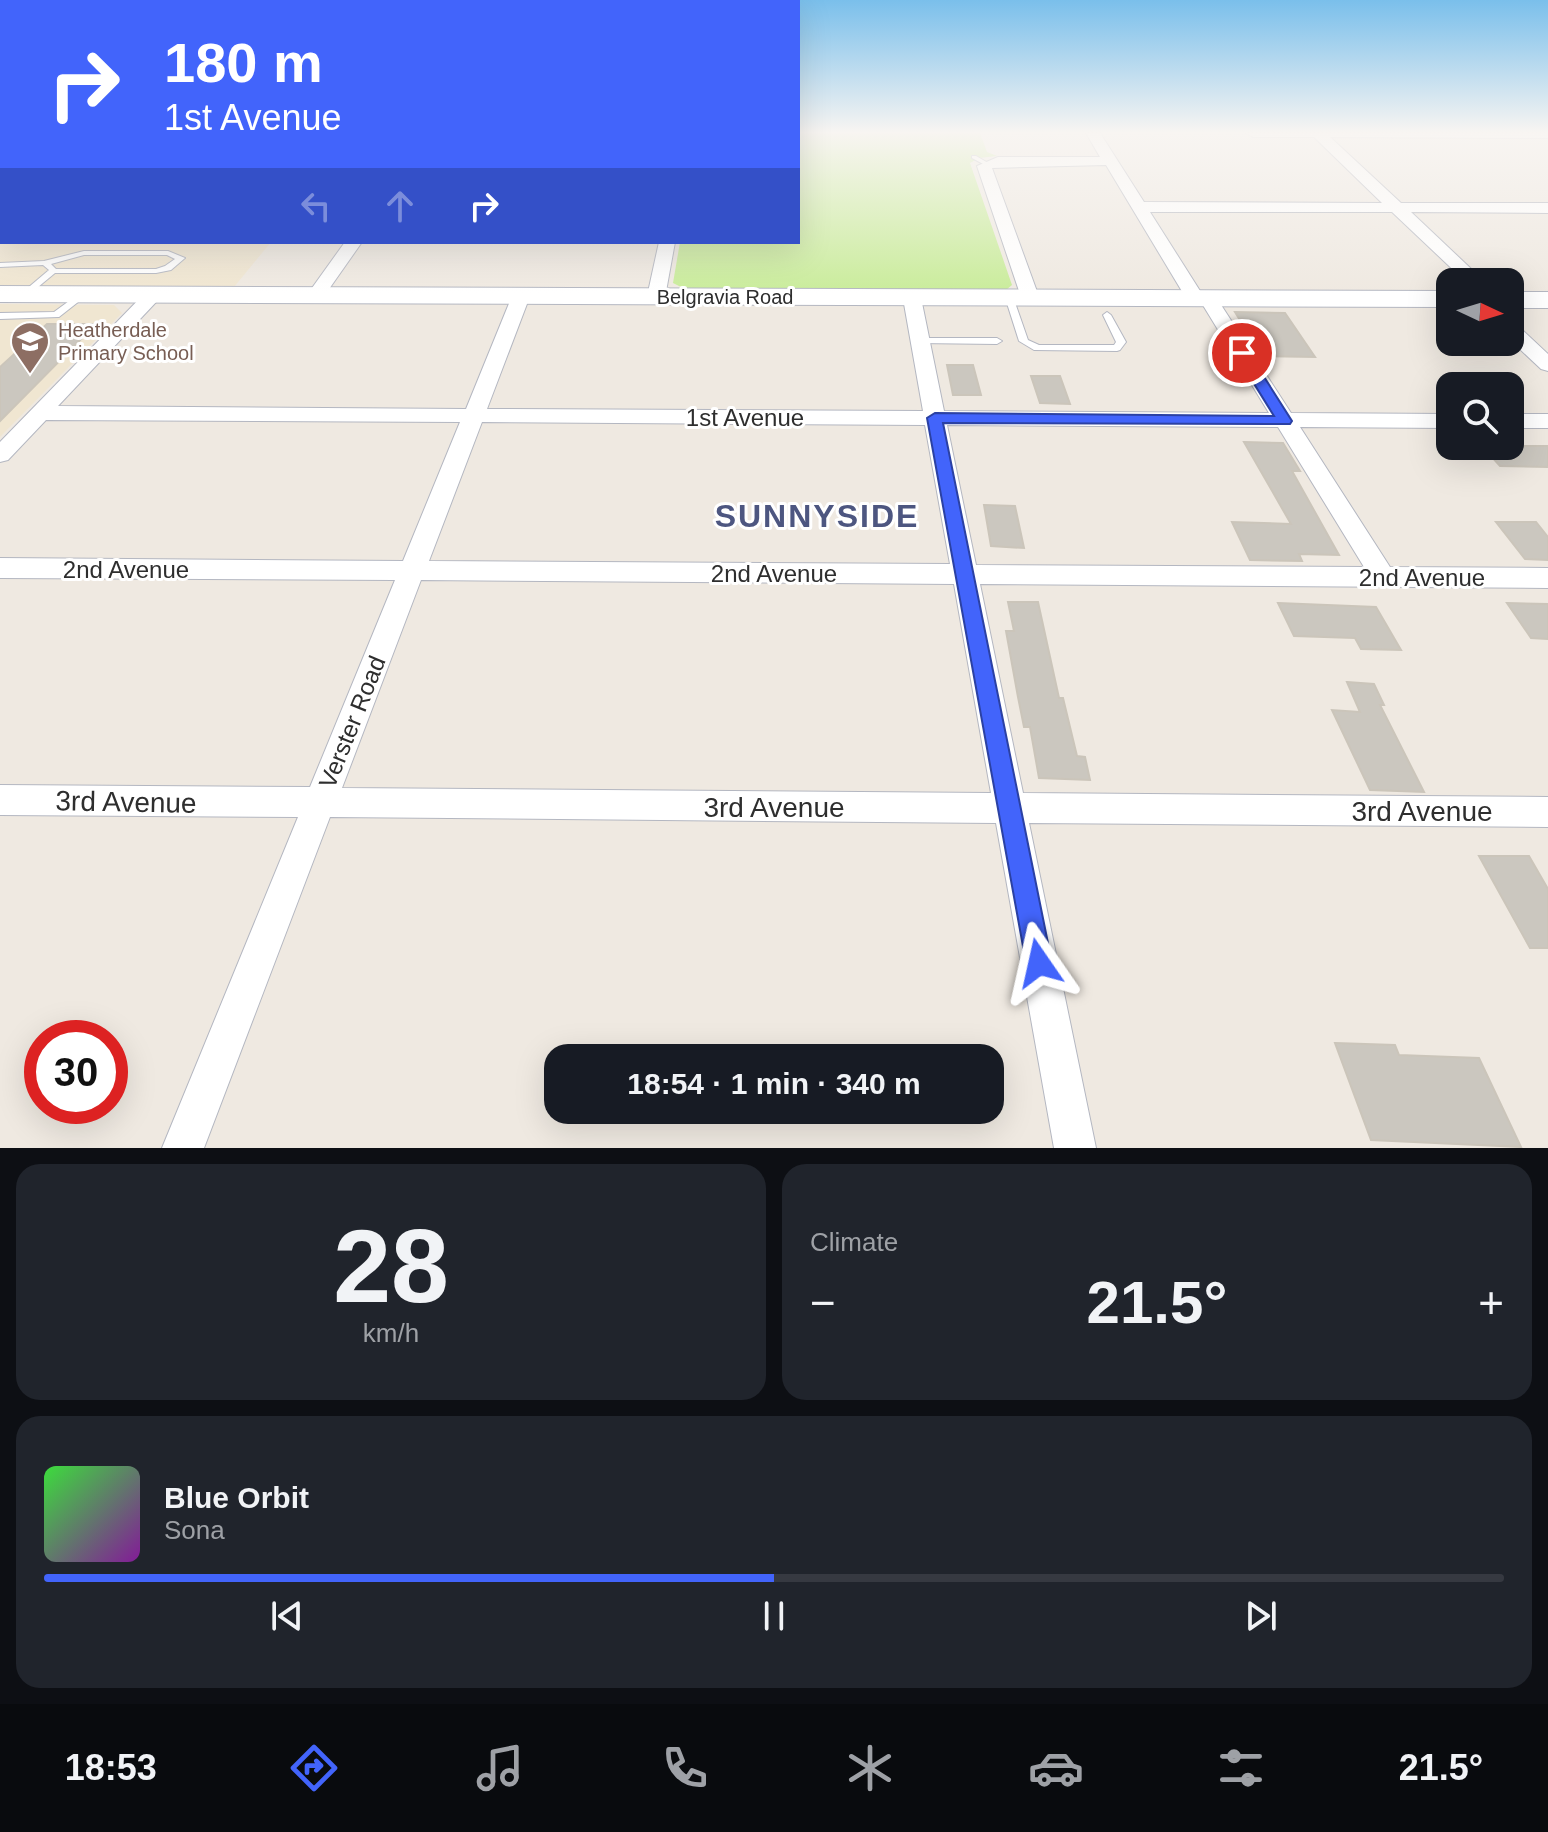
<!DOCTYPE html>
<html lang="en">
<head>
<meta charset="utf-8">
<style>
	body { margin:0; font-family:Arial,sans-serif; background:#20242c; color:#f1f3f6; height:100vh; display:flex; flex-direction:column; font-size:30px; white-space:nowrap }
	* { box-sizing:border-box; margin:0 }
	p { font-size:26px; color:#9ea1a6 }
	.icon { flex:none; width:44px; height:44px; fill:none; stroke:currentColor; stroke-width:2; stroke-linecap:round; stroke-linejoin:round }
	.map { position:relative; height:1148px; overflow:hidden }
	.side { display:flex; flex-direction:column; gap:16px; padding:16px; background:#0d0f14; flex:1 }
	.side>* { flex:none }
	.hud { position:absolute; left:0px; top:0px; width:800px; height:244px; box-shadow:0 8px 32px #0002; background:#4264fb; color:#fff; overflow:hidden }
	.needle { width:52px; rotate:94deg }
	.fabs { position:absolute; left:1436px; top:268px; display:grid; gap:16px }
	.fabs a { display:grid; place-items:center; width:88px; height:88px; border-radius:16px; background:#171b24; box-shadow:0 8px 32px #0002; font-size:40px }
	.speed { position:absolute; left:24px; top:1020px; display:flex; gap:16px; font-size:40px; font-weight:700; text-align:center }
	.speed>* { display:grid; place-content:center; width:104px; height:104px; border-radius:50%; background:#171b24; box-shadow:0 8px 32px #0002; line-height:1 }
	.speed .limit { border:12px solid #d22; background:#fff; color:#111 }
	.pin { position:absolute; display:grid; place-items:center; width:68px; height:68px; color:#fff; margin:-34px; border:4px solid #fff; border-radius:50%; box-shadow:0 2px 8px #0007 }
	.me { position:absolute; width:88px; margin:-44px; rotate:349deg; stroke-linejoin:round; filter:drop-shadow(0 0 6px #0008) }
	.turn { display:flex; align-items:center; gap:28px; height:168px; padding:0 32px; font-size:36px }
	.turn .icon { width:104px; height:104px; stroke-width:2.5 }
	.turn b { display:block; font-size:56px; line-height:68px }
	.lanes { display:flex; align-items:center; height:76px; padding:0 32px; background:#0003; justify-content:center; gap:40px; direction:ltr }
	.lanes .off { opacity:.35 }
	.big { font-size:60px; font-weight:700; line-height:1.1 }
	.side .widget { flex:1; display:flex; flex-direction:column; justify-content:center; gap:12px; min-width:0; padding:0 28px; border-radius:24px; background:#20242c }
	.side .dial { align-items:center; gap:0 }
	.dial b { font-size:104px; line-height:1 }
	.song { display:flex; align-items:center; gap:24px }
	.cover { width:96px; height:96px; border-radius:12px; background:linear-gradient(135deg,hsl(120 70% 55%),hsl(290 70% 35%)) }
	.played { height:8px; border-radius:4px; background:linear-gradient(90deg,#4264fb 50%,#363941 50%) }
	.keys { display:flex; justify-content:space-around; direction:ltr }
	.heat { display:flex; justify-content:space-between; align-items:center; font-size:44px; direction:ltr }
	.side .tiles { flex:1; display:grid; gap:16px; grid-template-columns:1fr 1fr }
	.widget:last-child { grid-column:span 2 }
	.trip { position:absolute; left:544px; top:1044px; width:460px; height:80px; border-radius:24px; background:#171b24; box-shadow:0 8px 32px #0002; font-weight:700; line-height:80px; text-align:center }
	.menu { display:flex; height:128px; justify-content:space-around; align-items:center; background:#090b0e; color:#9ea1a6 }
	.menu .icon { width:56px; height:56px }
	.menu .current { color:#4264fb }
	.menu b { font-size:36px; color:#f1f3f6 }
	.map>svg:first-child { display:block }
	.education { fill:#f0e6d1 }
	.pitch { fill:#c9ec9a }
	.building { fill:#cbc7bf; stroke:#cbc5ba; stroke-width:2 }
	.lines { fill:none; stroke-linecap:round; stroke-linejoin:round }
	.lane-casing { stroke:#b4b7c1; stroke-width:2 }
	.street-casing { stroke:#b4b7c1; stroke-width:2 }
	.secondary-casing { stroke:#b4b7c1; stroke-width:2 }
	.lane { fill:#fff; fill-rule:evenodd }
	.street { fill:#fff; fill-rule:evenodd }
	.secondary { fill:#fff; fill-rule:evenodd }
	.route { fill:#4264fb; stroke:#2b41a3; stroke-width:2 }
	.labels { text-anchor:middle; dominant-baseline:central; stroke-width:6; stroke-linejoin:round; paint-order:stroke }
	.far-street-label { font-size:20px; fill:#2e2e2e; stroke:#fff }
	.far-education-label { font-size:20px; fill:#785e54; stroke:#fff; text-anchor:start }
	.street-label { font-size:24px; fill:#2e2e2e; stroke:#fff }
	.near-street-label { font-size:28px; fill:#2e2e2e; stroke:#fff }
	.district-label { font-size:32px; font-weight:bold; letter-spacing:2px; fill:#4d5680; stroke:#fff }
</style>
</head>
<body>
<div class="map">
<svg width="1548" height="1148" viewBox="0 0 1548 1148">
	<rect width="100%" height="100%" fill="#efe9e1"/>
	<path class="education" d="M0,133L2,242H271L234,287L0,286Z
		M0,304L114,305L122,313L0,437Z"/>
	<path class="pitch" d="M798,133H980L987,152L997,156L979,158L970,163L1012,285L1006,290L683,288L673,283L680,242H798Z"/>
	<path class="building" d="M1235,312L1285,313L1315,357L1262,356Z
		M47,324H96L0,421V367Z
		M947,365H973L981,395H953Z
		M1031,376H1060L1070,404L1040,403Z
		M1244,442L1283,443L1300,471H1292L1339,555L1299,554L1302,561L1250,560L1232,522L1291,524Z
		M1482,446H1548V467L1500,466Z
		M984,505L1015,506L1024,548L991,546Z
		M1496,522H1536L1548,537V560L1525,559Z
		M1008,602H1038L1059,698H1063L1077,756L1085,757L1090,780L1039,778L1030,727H1024L1018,697L1006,631H1014Z
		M1278,603L1376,607L1401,650L1361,649L1355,638L1294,636Z
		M1507,603L1548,604V639L1531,638Z
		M1347,682L1374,684L1384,705H1380L1424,792L1370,790L1332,710L1360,712Z
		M1479,856H1529L1548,889V948H1530Z
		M1335,1043L1395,1045L1399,1055L1479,1058L1521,1147L1371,1140Z"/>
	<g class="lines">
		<g class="lane-casing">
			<path id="lane" d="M972,156H976L990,164L985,165L972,158Z
				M84,251H168L185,258L171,270L156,273H55L26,297L23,296V292L49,270L43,265L0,267V263L44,261ZM84,255H167L175,259L165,266L156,269H56L51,264Z
				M80,293L87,295L59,317L0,319V313L54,312Z
				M1006,295L1013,297L1028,340L1039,345H1114L1116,342L1103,315L1107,312L1111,315L1126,342L1120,350L1117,351L1034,350L1019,341L1005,297Z
				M920,338H997L1002,341L997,344L917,343L915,341Z"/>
		</g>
		<g class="street-casing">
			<path id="street" d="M1086,133H1100L1144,202L1382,203L1314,137H1253L1246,133H1548V138L1330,137L1401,203H1548V213L1411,212L1485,282H1466L1392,212H1150L1202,294H1214L1291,413L1450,414V428L1300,427L1390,567L1548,568V588L980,584L1023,793L1548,797V827L1029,823L1096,1148H1054L996,823L330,817L204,1148H162L298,817L0,815V785L310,787L395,580L0,578V558L403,561L460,422L46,420L8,460L0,462V442L147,291H159V299L58,406L466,409L512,296L521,291L530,296L487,409L923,411L903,298L912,292L921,298L944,411L1269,413L1201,302H1189L1186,298L1106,165L992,168L1039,297L1030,302L1021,297L977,166L998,157H1100ZM482,422L925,425L950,564L429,561ZM947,425L1278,427L1364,567L976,565ZM421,580L954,584L991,793L342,788Z
				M345,242H362L322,299H310L307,295Z
				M659,242H675L665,297L656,302L647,297Z
				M1510,323L1517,325L1548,354V371L1541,369L1510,340Z
				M1510,414H1548V428H1510Z"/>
		</g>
		<g class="secondary-casing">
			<path id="secondary" d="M0,286L1450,291V307L0,302Z
				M1510,292H1548V308H1510Z"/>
		</g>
		<use href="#lane" class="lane"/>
		<use href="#street" class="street"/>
		<use href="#secondary" class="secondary"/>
	</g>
	<linearGradient id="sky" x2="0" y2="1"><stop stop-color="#7abfeb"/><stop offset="0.45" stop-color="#f8f5f2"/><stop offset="1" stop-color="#f8f5f2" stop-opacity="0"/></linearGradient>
	<rect width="1548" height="294" fill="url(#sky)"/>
	<path class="route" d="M1237,350H1247L1292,421L1290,424L943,423L1052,963L1048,972L1039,975L1030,972L1026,963L927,418L935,413L1274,416L1235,353Z"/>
	<defs>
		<g id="school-pin" transform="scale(2)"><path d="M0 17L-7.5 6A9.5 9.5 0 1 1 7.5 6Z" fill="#8d6e63" stroke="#fff"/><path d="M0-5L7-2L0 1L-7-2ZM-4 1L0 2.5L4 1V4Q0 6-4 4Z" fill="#fff"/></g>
	</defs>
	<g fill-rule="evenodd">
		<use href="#school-pin" x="30" y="341"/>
	</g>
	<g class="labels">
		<g class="far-street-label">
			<text x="725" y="297">Belgravia Road</text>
		</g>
		<g class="far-education-label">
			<text x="58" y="330">Heatherdale<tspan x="58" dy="23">Primary School</tspan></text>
		</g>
		<g class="street-label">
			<text x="745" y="417">1st Avenue</text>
			<text x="126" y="569">2nd Avenue</text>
			<text x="774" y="573">2nd Avenue</text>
			<text x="1422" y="577">2nd Avenue</text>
			<text transform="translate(352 722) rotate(-68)">Verster Road</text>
		</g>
		<g class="near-street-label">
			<text transform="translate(126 802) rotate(1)">3rd Avenue</text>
			<text x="774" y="807">3rd Avenue</text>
			<text x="1422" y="811">3rd Avenue</text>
		</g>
		<g class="district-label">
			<text x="817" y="516">SUNNYSIDE</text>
		</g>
	</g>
</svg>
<div class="fabs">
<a><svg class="needle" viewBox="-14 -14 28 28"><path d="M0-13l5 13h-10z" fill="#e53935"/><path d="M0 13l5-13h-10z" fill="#9ea1a6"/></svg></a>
<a><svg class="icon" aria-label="search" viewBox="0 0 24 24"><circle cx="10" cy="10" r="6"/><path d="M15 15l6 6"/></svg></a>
</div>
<div class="speed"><div class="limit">30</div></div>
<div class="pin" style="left:1242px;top:353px;background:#d93025"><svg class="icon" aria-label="arrive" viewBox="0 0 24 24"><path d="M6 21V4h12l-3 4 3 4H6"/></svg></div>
<svg class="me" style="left:1039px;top:963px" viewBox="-20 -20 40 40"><path d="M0-17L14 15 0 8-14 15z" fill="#4264fb" stroke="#fff" stroke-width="4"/></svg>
<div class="trip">18:54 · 1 min · 340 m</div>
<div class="hud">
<div class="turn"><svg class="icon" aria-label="right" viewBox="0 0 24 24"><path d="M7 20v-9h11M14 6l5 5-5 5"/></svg><div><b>180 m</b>1st Avenue</div></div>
<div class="lanes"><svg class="icon off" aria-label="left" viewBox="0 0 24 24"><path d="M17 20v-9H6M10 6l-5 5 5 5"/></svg><svg class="icon off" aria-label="ahead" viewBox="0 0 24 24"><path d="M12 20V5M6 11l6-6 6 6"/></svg><svg class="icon" aria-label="right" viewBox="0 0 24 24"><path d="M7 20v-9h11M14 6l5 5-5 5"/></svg></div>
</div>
</div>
<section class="side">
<div class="tiles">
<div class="widget dial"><b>28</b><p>km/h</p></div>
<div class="widget"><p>Climate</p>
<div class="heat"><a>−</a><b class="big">21.5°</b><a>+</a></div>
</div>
<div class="widget">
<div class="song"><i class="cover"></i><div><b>Blue Orbit</b><p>Sona</p></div></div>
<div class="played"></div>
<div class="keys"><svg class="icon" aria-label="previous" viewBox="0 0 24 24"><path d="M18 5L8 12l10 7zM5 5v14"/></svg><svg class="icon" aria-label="pause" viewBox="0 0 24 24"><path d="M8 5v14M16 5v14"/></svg><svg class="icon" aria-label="next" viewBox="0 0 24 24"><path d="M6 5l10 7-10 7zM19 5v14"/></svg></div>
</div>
</div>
</section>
<nav class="menu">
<b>18:53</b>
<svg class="icon current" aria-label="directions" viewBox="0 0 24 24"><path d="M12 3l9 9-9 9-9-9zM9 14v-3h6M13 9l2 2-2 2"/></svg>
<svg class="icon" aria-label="music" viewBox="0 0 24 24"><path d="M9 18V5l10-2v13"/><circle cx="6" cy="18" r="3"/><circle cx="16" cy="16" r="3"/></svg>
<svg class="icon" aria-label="phone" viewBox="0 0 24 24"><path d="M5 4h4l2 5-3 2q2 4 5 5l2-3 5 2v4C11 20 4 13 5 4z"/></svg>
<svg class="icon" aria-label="climate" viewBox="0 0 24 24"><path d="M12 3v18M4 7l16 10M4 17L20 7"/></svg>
<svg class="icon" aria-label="car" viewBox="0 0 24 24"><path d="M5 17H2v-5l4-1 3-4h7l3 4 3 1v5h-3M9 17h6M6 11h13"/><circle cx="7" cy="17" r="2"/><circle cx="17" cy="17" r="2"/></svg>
<svg class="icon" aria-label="filters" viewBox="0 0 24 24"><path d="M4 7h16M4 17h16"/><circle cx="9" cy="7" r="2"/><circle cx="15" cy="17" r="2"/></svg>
<b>21.5°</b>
</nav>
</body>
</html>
